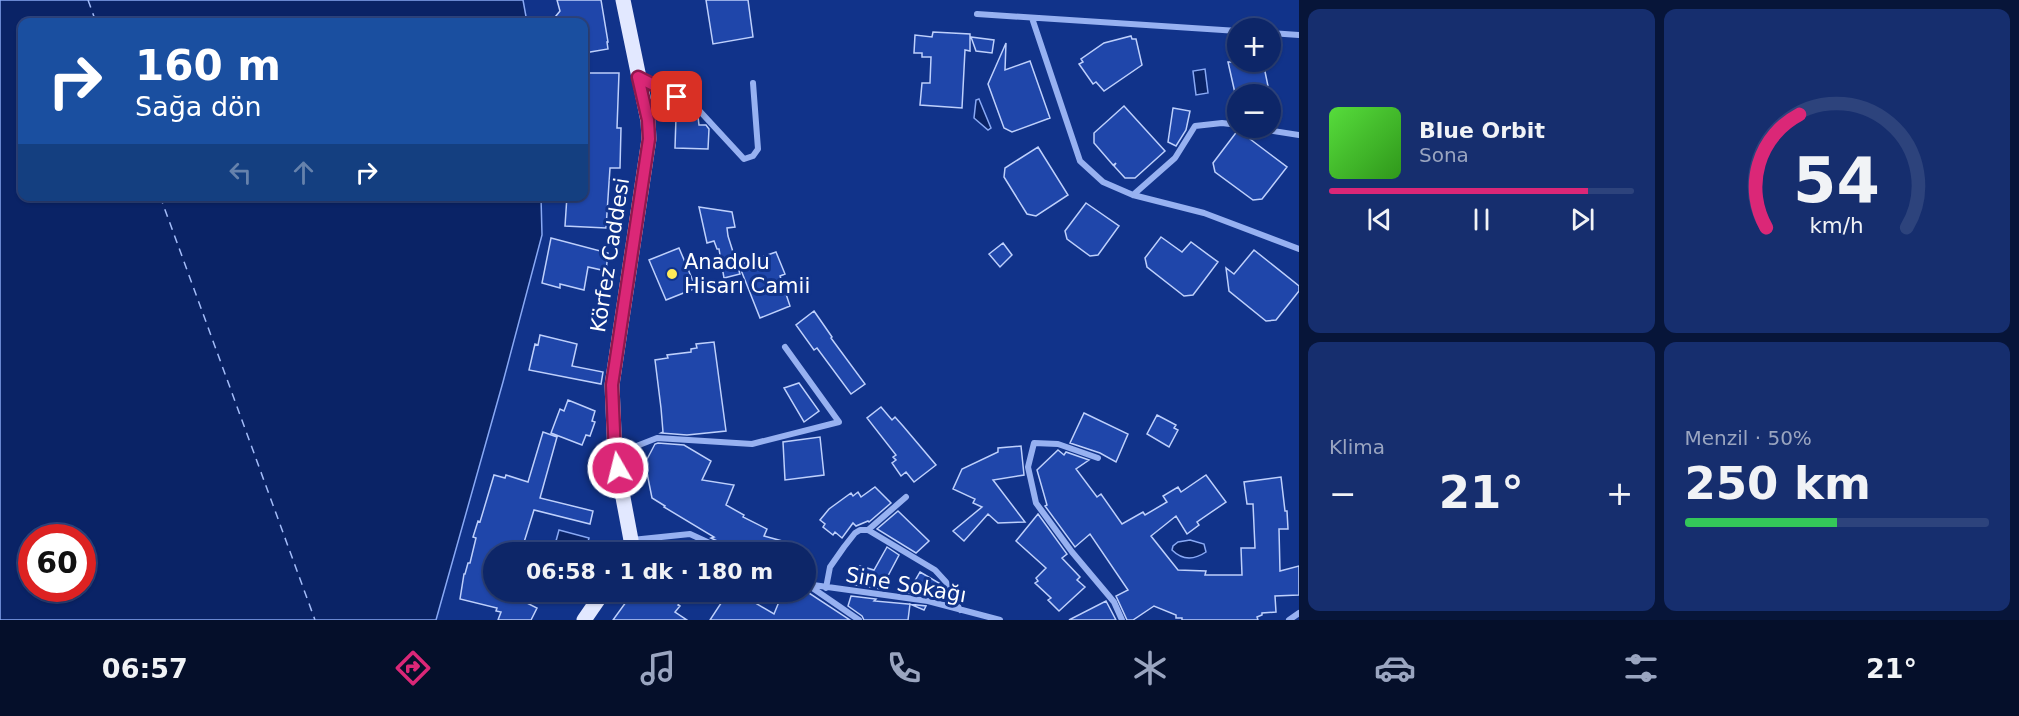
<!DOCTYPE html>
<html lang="tr">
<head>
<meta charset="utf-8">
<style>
	body { margin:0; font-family:"DejaVu Sans",sans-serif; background:#162e6e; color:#f1f3f6; height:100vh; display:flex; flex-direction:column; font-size:22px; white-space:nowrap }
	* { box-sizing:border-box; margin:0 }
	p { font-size:20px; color:#9aa5c0 }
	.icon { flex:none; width:33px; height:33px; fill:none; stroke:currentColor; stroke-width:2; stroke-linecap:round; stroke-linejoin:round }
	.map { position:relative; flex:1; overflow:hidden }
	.side { display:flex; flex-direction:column; gap:9px; padding:9px; background:#071539; width:720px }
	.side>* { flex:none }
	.top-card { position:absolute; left:18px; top:18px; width:570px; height:183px; border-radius:12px; box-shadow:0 2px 4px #0004,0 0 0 2px #2d437c; background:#1a4fa0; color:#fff; overflow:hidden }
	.tools { position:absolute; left:1227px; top:18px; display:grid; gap:12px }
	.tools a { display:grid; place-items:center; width:54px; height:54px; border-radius:50%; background:#0d2668; box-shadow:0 2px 4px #0004,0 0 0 2px #2d437c; font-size:30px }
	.speed { position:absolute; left:18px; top:524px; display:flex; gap:12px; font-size:30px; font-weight:700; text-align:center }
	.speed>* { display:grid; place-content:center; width:78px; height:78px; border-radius:50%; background:#0d2668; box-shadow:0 2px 4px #0004,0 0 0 2px #2d437c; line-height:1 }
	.speed .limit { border:9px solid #d22; background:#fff; color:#111 }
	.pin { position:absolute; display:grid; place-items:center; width:51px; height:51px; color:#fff; margin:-26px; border-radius:12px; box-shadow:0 3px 9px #0006 }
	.me { position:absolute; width:66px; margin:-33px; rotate:352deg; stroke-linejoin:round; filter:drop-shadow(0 0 4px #0008) }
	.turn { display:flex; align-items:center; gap:21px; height:126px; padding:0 18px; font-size:27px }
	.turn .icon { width:78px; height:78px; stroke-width:2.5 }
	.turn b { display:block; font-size:42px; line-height:51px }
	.lanes { display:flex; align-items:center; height:57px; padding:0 18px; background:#0003; justify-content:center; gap:30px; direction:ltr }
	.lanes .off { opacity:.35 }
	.big { font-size:45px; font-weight:700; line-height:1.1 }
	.side .card { flex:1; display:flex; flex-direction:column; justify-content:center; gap:9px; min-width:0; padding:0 21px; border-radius:12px; background:#162e6e }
	.side .dial { align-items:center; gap:0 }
	.dial svg { height:156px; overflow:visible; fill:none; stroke:#2d437c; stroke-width:7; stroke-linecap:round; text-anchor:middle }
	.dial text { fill:#f1f3f6; stroke:none }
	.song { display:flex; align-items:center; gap:18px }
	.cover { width:72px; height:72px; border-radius:9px; background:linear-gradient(135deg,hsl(110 70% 55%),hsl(110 70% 35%)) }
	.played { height:6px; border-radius:3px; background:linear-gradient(90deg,#db2777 85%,#2d437c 85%) }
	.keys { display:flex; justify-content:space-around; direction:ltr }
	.heat { display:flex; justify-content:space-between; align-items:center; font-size:33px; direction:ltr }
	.charge { height:9px; border-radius:4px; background:linear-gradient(90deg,#34c759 50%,#2d437c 0) }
	.side .tiles { flex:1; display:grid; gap:9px; grid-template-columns:repeat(2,1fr) }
	.trip { position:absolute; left:483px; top:542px; width:333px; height:60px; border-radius:30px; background:#0d2668; box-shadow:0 2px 4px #0004,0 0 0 2px #2d437c; font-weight:700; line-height:60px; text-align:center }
	.tabs { display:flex; height:96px; justify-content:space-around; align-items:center; background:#050f2a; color:#9aa5c0 }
	.tabs .icon { width:42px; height:42px }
	.tabs .on { color:#db2777 }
	.tabs b { font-size:27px; color:#f1f3f6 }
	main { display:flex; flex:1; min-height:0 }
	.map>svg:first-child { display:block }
	.water { fill:#0a2366; stroke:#89a9f5; stroke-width:1.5; fill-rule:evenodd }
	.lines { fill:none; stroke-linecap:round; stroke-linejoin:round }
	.ferry { stroke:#a3bcf9; stroke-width:1.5; stroke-dasharray:8 6; stroke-linecap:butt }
	.building { fill:#1f46aa; stroke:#bed0fc; stroke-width:1.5 }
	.minor { stroke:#97b1f1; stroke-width:6 }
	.primary { stroke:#e2e8ff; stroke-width:15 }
	.route-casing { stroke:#8e194d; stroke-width:15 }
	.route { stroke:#db2777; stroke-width:10 }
	.poi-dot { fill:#ffea58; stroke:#11338a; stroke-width:2 }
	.labels { text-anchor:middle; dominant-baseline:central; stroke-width:6; stroke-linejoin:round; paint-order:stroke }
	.street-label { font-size:21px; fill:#fff; stroke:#11338a }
	.poi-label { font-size:21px; fill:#fff; stroke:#11338a; text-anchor:start }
</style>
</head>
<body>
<main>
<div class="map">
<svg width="1299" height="620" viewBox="0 0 1299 620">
	<rect width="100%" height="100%" fill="#11338a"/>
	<path class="water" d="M0,0H523L527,22H22V196L541,197L542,235L503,382L436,620H0ZM32,537H82V588H32Z
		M1205,69L1208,93L1196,95L1193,71Z
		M979,99L991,128L988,130L974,118L976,100Z
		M559,530L589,538L586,549L556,541Z
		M1190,540L1204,544L1206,552C1194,560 1182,560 1172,550L1173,546L1178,542Z"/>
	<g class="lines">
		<path class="ferry" d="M88,0L96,22
			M160,196L315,620"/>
	</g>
	<path class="building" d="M557,0H601L608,42H607L608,49L584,53V22H551L560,11Z
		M706,0H748L753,37L713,44Z
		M933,32L970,34V51L965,50L962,108L920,105L922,83H930L931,57H922V53H914L915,35L932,37Z
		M1131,36L1132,39H1136L1142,65L1104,91L1096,82L1093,84L1079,64L1083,62L1081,59L1104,43Z
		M971,37L994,40L992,53L976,51Z
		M1006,43L1005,70L1030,61L1050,118L1012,132L1004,128L988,84Z
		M1228,62H1263L1268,86L1235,93Z
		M584,73H619L617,128H621L620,168H610L606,228L565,226L567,196H584Z
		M1124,106L1165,151L1135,178H1125L1114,166L1116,163L1113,165L1094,143V133Z
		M1173,108L1190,111L1186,130L1176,146L1168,142Z
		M676,117H698L699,125H706L709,129L708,149L675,148Z
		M1238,130L1287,167L1262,199L1253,200L1215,172L1213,163Z
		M1038,147L1068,195L1036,216L1027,214L1004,177L1005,168Z
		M1086,203L1119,226L1098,255L1090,256L1067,239L1065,231Z
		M699,207L732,212L735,227L727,228L728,236L740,274L724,278L719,249H717L714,241L707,243Z
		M1161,237L1182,252L1191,242L1218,262L1193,295L1184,296L1147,267L1145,258Z
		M551,238L608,253L606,271L588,267L584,290L560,284V288L542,283Z
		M1003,243L1012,255L1000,267L989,254Z
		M679,248L696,288L666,300L649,260Z
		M1254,250L1299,286V291L1276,320L1266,321L1229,291L1226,268L1234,274Z
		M776,252L785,274L780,276L790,306L760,318L739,265Z
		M814,311L832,337L831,338L865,384L851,394L817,348L814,350L796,325Z
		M540,335L577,344L572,366L603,372L601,384L529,370L535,344L538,345Z
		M714,342L726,431L687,435L661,433L663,432L661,408L655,360L668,358L667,355L691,352V349L697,348L696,344Z
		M799,383L819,411L804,422L784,388Z
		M568,400L595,411L592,421L595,422L590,436L586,435L582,445L551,433L560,409L564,411Z
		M881,407L892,420L895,417L903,426L936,465L914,482L906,472L901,476L892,463L896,460L893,457L896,455L867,418Z
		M1084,413L1128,434L1116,462L1100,453L1070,443Z
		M1157,415L1176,425L1174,428L1178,430L1169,447L1147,434Z
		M543,432L557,437L540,498L593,511L590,524L534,510L521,552H494V591H522L521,600L537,608L531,620H498L501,612L496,611L497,608L460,599L464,574H465L468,563H470L476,538L473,537L478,521L480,522L494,475L505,478L506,475L528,482Z
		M820,437L824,475L785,480L783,442Z
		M658,443L684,445L711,461L702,480L734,485L726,505L744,515L743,517L767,529L764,536L786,542L779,552H734L732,548L711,538L714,537L664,507L665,506L652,498L645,463L655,444Z
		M1021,446L1024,475L993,480L1025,522L998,523L988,514L964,541L953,531L982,507L973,503L975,499L953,489L962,469L998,452V448Z
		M1058,450L1064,455L1066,452L1089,460L1076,469L1097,497L1101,494L1122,524L1143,512L1145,515L1167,502L1163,496L1178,487L1181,492L1206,475L1226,502L1197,522L1199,525L1187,534L1176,516L1151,536L1178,570L1206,571L1205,575H1242L1241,548H1255L1253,504H1247L1244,482L1281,477L1285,511H1287L1288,529H1279L1280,571L1299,566V595L1275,596L1276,612L1262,613V615L1257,617L1258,620H1182V618H1176V615L1154,606L1133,620H1127L1116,596L1128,590L1090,534L1075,547L1045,506L1047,505L1037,470Z
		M875,487L891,503L869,522L868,521L856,526L853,523L842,538L835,532L833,535L823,527L825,524L820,520L829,509L851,493L853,496L858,492L861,497Z
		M898,511L929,541L916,553L877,529Z
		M1038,514L1067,554L1062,558L1080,577L1077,580L1085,587L1059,611L1048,600L1051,598L1035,583L1038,581L1036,578L1046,568L1016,541Z
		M697,543L716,552H677V551Z
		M887,547L899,555L881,589L855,585L860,566L874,570Z
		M920,572L939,583L932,597L908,593Z
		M634,591H683L681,597L683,599L678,605L680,606L675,612L687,620H613Z
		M729,591H752L747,598L774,614L783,592L789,594L791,591H806L850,620H710Z
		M851,596L876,599L874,601L908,604L926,606L924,610L910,604L908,620H864L862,616L848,606Z
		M1106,601L1116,620H1069Z"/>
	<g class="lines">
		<path class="minor" d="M977,14L1238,31
			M1032,18L1080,161L1103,182L1133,195L1204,213L1299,249
			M1270,33L1299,35
			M642,79L696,107L744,159L753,156L758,149L753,83
			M1253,128L1299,135
			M1133,195L1175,158L1195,126L1222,123L1238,125
			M616,454L657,438L752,444L839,422L785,347
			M1098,458L1058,444L1034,443L1028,467L1036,503L1072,552L1114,602L1122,620
			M868,530L906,497
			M632,540L690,534L729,552
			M806,584L928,601L1000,620
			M811,587L859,620
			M826,588L830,567L844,547L855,533L860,530H868L935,570L946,582L960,610
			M1289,620L1299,613"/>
		<path class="primary" d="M623,0L648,121L649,139L612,385L615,455L631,540L627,552
			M584,620L604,591"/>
	</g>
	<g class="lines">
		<g class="route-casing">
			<path id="route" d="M618,468L615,455L612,385L649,139L648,120L638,77L677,97"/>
		</g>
		<use href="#route" class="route"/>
	</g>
	<circle class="poi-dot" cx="672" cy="274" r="6"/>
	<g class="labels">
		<g class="street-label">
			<text transform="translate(610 255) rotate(-81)">Körfez Caddesi</text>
			<text transform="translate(906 585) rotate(10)">Sine Sokağı</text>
		</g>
		<g class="poi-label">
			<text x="684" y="262">Anadolu<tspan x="684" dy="24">Hisarı Camii</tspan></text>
		</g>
	</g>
</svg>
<div class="tools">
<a>+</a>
<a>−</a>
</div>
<div class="speed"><div class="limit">60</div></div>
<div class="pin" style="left:677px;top:97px;background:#d93025"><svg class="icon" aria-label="arrive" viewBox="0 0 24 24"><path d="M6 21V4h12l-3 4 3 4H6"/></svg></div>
<svg class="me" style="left:618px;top:468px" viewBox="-20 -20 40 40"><circle r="17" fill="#db2777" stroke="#fff" stroke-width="3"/><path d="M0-11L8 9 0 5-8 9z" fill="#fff"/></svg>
<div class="trip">06:58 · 1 dk · 180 m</div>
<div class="top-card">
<div class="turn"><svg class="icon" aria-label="right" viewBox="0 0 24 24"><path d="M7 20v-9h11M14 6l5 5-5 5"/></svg><div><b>160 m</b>Sağa dön</div></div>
<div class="lanes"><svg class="icon off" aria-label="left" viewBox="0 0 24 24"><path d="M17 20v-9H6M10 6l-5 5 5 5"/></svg><svg class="icon off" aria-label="ahead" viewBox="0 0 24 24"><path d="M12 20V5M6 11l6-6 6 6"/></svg><svg class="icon" aria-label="right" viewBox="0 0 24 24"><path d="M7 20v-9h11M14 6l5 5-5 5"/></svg></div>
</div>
</div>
<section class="side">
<div class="tiles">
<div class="card">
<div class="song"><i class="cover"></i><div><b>Blue Orbit</b><p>Sona</p></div></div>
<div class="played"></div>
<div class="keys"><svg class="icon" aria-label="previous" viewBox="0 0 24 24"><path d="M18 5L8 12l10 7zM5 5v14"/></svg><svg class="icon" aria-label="pause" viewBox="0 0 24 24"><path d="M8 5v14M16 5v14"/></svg><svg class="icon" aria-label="next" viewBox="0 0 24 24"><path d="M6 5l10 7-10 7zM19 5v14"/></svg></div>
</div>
<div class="card dial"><svg viewBox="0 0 100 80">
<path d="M14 69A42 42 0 1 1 86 69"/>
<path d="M14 69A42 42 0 0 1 31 11" stroke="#db2777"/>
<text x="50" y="56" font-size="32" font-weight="700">54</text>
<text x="50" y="72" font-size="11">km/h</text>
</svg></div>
<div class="card"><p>Klima</p>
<div class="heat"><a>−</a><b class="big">21°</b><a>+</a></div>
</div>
<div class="card"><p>Menzil · 50%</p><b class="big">250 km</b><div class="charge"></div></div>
</div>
</section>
</main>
<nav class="tabs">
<b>06:57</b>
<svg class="icon on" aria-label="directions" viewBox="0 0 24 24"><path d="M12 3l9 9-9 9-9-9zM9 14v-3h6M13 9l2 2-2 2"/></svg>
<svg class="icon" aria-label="music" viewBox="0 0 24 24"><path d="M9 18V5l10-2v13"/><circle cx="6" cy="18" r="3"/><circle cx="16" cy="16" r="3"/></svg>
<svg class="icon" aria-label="phone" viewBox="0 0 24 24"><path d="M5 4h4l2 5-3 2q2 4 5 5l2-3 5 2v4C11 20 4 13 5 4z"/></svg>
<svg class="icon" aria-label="climate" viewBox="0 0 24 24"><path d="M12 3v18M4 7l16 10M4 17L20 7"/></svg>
<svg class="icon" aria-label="car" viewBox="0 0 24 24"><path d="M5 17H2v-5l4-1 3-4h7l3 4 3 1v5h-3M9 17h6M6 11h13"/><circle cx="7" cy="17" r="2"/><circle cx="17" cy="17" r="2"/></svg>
<svg class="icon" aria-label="filters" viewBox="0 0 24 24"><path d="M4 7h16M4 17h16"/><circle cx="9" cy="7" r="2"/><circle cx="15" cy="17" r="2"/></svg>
<b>21°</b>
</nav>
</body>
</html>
